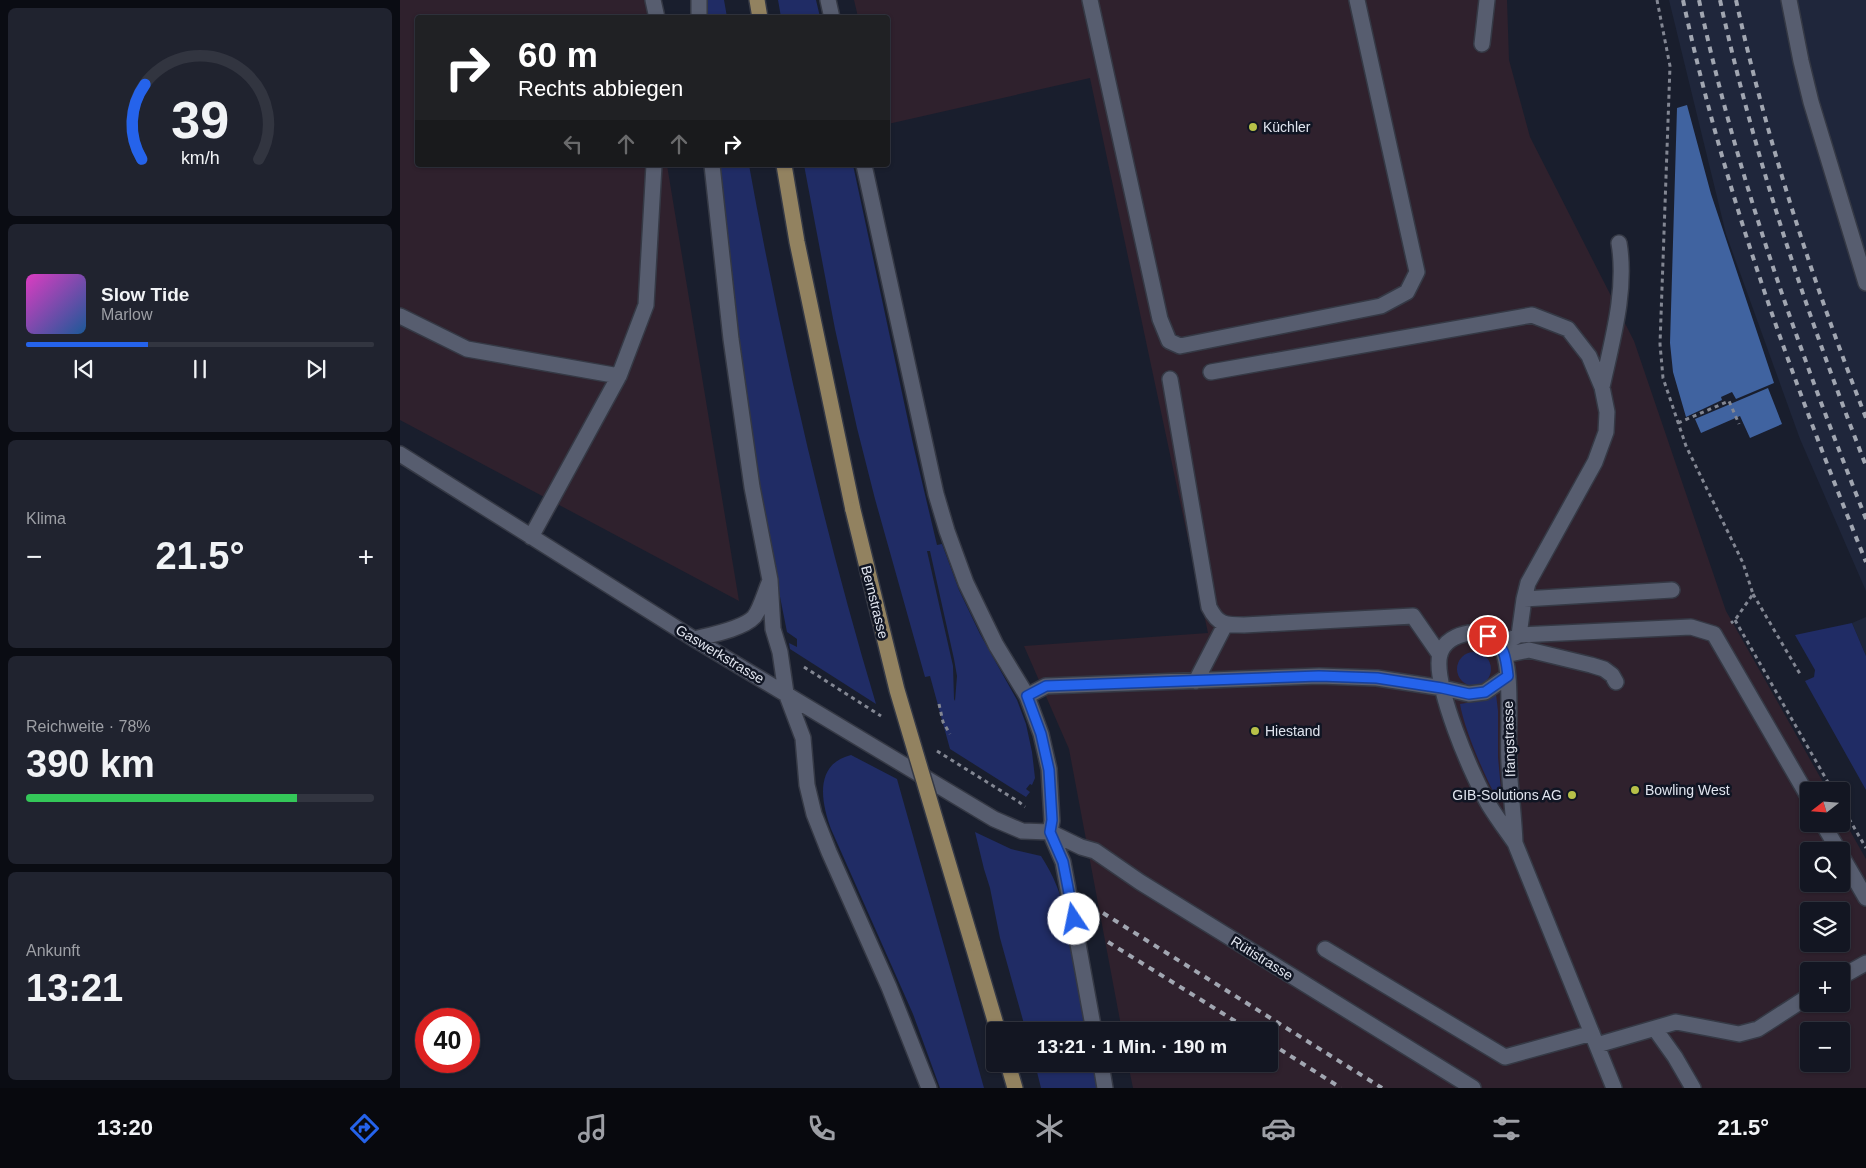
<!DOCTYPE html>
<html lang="de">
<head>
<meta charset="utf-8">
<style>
	body { margin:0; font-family:Arial,sans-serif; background:#20232f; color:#f1f3f6; height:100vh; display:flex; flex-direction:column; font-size:19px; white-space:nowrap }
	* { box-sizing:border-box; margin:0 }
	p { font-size:16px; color:#9d9fa5 }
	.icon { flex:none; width:28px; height:28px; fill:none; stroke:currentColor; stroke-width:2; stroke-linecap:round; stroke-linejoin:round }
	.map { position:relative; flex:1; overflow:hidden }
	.side { display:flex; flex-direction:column; gap:8px; padding:8px; background:#0a0c13; width:400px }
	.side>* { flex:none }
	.hud { position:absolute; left:15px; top:15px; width:475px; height:152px; border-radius:5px; box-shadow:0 1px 4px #0004,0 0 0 1px #323540; background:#202124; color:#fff; overflow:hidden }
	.needle { width:32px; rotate:253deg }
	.fabs { position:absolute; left:1400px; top:782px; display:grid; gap:10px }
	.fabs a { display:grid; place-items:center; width:50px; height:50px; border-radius:5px; background:#131622; box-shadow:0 1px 4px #0004,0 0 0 1px #323540; font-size:25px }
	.speed { position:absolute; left:15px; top:1008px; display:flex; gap:10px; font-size:25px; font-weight:700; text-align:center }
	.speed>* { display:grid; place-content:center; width:65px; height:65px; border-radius:50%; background:#131622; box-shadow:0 1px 4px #0004,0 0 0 1px #323540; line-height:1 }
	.speed .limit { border:8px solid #d22; background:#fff; color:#111 }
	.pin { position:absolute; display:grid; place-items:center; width:42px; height:42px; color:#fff; margin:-21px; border:2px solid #fff; border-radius:50%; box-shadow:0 1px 5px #0007 }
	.me { position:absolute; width:55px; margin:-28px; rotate:349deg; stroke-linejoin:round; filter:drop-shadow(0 0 4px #0008) }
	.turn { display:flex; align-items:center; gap:18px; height:105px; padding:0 20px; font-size:22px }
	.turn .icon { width:65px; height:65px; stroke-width:2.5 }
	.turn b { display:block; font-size:35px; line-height:42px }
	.lanes { display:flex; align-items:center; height:48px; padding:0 20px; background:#0003; justify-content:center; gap:25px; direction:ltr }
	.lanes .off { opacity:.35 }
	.big { font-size:38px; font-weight:700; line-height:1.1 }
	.side .widget { flex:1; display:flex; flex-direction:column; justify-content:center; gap:8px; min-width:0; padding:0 18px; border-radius:8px; background:#20232f }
	.side .dial { align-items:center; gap:0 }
	.dial svg { height:130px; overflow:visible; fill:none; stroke:#323540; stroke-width:7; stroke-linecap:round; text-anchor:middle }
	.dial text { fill:#f1f3f6; stroke:none }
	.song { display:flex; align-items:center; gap:15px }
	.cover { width:60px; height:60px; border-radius:8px; background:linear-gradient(135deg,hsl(310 70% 55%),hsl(210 70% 35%)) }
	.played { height:5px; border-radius:2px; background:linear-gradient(90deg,#2563eb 35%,#323540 35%) }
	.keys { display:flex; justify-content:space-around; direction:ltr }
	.heat { display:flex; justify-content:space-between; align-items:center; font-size:28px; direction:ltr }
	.charge { height:8px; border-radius:4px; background:linear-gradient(90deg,#34c759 78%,#323540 0) }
	.trip { position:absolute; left:586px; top:1022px; width:292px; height:50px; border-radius:5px; background:#131622; box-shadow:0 1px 4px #0004,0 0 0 1px #323540; font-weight:700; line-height:50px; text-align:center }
	.menu { display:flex; height:80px; justify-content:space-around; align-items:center; background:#08090e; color:#9d9fa5 }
	.menu .icon { width:35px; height:35px }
	.menu .selected { color:#2563eb }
	.menu b { font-size:22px; color:#f1f3f6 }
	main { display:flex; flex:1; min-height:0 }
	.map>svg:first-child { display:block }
	.built { fill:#1f263b }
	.industrial { fill:#2f212d; fill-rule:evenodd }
	.green { fill:#202c65; fill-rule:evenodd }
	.water { fill:#4063a0 }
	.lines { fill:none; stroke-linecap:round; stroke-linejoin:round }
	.minor-casing { stroke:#353945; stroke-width:18 }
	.major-casing { stroke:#353945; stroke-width:18 }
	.path { stroke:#838793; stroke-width:3; stroke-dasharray:4 4; stroke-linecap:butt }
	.minor { stroke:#575d6f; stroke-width:15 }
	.major { stroke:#928260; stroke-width:15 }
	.rail { stroke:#a1a6b1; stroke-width:4; stroke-dasharray:6 6; stroke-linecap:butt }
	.major-bridge-casing { stroke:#353945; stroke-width:18; stroke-linecap:butt }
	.major-bridge { stroke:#928260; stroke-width:15 }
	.route-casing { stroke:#184099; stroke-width:12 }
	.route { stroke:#2563eb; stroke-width:9 }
	.poi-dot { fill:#b7c148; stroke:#101523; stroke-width:2 }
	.labels { text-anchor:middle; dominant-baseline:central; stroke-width:5; stroke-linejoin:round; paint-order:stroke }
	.poi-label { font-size:14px; fill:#e1e5ef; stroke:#101523; text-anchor:start }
	.street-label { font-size:14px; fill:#e1e5ef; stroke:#101523 }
</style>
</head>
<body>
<main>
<section class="side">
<div class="widget dial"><svg viewBox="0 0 100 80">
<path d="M14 69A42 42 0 1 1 86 69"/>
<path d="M14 69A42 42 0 0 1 16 23" stroke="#2563eb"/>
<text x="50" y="56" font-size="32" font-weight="700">39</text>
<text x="50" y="72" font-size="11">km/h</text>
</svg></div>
<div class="widget">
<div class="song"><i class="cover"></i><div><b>Slow Tide</b><p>Marlow</p></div></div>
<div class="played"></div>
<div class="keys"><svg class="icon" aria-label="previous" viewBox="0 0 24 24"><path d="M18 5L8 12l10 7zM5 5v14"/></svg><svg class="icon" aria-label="pause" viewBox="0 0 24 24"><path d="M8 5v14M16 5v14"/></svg><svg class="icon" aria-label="next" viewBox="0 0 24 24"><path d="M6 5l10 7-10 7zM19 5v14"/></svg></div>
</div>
<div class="widget"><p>Klima</p>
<div class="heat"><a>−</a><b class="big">21.5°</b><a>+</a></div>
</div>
<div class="widget"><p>Reichweite · 78%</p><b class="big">390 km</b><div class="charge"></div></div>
<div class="widget"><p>Ankunft</p><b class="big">13:21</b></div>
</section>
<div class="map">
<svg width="1466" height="1088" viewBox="0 0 1466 1088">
	<rect width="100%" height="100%" fill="#191e2d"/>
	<path class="built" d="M1269,0H1466V591L1400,439L1326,234Z
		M1466,617V656L1452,623Z"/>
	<path class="industrial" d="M0,0H256V17L18,18V165H267L339,601L0,420Z
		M454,0H1107L1109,60L1130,137L1234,341L1326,611L1428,791H1409V824H1441V815L1466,859V1088H733L728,1064H870V1031H722L669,749L624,646L808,633L690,78L488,124V18L458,17ZM1409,851H1441V884H1409ZM1409,911H1441V944H1409ZM1409,971H1441V1004H1409ZM1409,1031H1441V1064H1409Z"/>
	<path class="green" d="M307,0H324L327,17H308Z
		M378,0H416L420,17H381Z
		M319,165H349C382,347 423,527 476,704L390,649L389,643L397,647V639L387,632L360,496L338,334Z
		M404,165H453L513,444L537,545L542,544L559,590L580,634L617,700L626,724L632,752L635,778L632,785L630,784L626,789L630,792L626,797L550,749L530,676L525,677L475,499L457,428L435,329ZM527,551H530L554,659L557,676L555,701L554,699L553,666Z
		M1452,623L1466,656V790L1405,681L1414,677L1415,670L1395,635Z
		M1057 669a17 17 0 1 1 34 0a17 17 0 1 1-34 0Z
		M1096,694L1098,711V757L1101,790L1097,794L1094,793C1082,770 1064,728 1060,704L1084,700Z
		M451,755L497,779L584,1088H540L513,1014L431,829C421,802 414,764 451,755Z
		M575,832L611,849L641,856C654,876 661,894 666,917L661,918L662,923H667L686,1031H626L600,938L590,888L584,869Z
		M635,1064H692L697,1088H641Z"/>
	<path class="water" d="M1287,105L1311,194L1374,383L1336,399L1332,392L1321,397L1322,400L1286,417L1273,372L1270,343L1277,108Z
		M1368,388L1382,424L1350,438L1340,416L1301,433L1295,419Z"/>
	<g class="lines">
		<g class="minor-casing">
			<path id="minor" d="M253,0L257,18
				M299,0V18
				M428,0L432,18
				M690,0L760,319L769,341L780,346L981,306L1007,292L1017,272L957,0
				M1389,0L1401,61L1411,102L1466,283
				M1082,44L1087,0
				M312,165L331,339L352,487L370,580L373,629L380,652L386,693L403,738L407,785L414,814L429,852L489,987L529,1088
				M464,165L536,494L547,531L566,583L596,645L627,696L641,734L649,769L652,821L650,832L663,862L694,1031
				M0,316L67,349L219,376
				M811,372L1132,315L1168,329L1189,356L1202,387L1207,412L1206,432L1195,462L1128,583L1124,599L1119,635
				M770,379L809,607C818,625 825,625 844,625L1013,616L1040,655
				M1202,387C1212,341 1227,290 1219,243
				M0,454L294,639L594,819L622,831L650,832L681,847L695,851L740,882L1073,1088
				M131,537L219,376L246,305L254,165
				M1124,599L1272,590
				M1069,633C1081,634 1093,635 1100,645C1114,664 1107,737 1109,763C1110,789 1114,816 1115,843C1106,830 1097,818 1089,805C1073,778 1032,684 1040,654C1044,641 1057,635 1069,633Z
				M294,639C310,635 343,629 354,617C360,610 365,592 369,583
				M1110,640L1119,635L1291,627L1314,634L1409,798
				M1105,655L1129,650L1191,665L1204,669L1212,675L1216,682
				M796,681L825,625
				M627,696L646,686L919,676L977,678L1043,688L1069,694L1085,692L1108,676
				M1423,824L1439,851
				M1115,843L1214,1088
				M1441,855L1466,898
				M925,949L1105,1057L1192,1033
				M1441,977L1466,963
				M1255,1029L1275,1057L1293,1088
				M1197,1045L1276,1022L1339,1034L1358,1029L1409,996
				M701,1064L705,1088"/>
		</g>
		<g class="major-casing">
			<path id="major" d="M357,0L360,18
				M384,165L397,242L453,510
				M572,943L598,1031
				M608,1064L615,1088"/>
		</g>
		<path class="path" d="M1257,0L1270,66L1260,344L1263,378L1286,446L1343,563L1353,594L1335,620L1331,623
			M1278,423L1329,401L1339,424
			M1353,594L1400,674
			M1335,620L1433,791
			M404,667L481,716
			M539,704L543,722L550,734
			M537,751L619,802L625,807
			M1441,805L1466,848"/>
		<use href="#minor" class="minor"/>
		<use href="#major" class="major"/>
		<path class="rail" d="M1283,0C1324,193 1392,379 1466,562
			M1299,0C1337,178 1399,350 1466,519
			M1320,0C1355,160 1407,314 1466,466
			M1336,0C1367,142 1413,282 1466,418
			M703,913L982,1088
			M708,942L851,1031
			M870,1043L941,1088"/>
		<g class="major-bridge-casing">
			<path id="major-bridge" d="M453,510L497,690L572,943"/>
		</g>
		<use href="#major-bridge" class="major-bridge"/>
	</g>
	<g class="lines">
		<g class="route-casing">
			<path id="route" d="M674,919L663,862L650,832L652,820L649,770L641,734L627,696L646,686L919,676L977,678L1042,688L1069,694L1085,692L1108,676C1106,659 1105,644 1088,636"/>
		</g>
		<use href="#route" class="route"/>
	</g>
	<g class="poi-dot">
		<circle cx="853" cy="127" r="5"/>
		<circle cx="855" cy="731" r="5"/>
		<circle cx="1235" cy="790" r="5"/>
		<circle cx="1172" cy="795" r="5"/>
	</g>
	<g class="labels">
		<g class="poi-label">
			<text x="863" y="127">Küchler</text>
			<text x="865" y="731">Hiestand</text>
			<text x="1245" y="790">Bowling West</text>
			<text x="1162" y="795" text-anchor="end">GIB-Solutions AG</text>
		</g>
		<g class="street-label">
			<text transform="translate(475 602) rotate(76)">Bernstrasse</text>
			<text transform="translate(320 654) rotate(31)">Gaswerkstrasse</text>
			<text transform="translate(1109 739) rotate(-92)">Ifangstrasse</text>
			<text transform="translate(862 958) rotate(32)">Rütistrasse</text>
		</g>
	</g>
</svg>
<div class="fabs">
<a><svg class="needle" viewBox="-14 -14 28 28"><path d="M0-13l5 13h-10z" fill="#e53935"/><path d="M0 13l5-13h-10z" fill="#9d9fa5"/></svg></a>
<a><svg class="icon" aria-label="search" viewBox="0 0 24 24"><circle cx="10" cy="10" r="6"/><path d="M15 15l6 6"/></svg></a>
<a><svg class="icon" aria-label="layers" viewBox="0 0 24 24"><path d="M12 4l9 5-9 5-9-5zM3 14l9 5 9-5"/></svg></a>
<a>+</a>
<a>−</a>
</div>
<div class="speed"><div class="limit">40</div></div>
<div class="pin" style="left:1088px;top:636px;background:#d93025"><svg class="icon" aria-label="arrive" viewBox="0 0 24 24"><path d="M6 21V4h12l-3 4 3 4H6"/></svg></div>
<svg class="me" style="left:674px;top:919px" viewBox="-20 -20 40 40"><circle r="19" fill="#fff"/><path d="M0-13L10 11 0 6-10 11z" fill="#2563eb"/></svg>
<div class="trip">13:21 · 1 Min. · 190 m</div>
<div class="hud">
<div class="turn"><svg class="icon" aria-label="right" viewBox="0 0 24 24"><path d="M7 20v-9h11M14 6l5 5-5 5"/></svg><div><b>60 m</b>Rechts abbiegen</div></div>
<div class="lanes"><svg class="icon off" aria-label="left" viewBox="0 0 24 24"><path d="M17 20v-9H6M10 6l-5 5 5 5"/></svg><svg class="icon off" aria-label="ahead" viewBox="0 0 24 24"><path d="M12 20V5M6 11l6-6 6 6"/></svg><svg class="icon off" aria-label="ahead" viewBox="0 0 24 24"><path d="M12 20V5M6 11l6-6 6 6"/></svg><svg class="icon" aria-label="right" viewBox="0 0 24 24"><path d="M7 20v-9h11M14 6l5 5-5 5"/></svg></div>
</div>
</div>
</main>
<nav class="menu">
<b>13:20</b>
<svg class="icon selected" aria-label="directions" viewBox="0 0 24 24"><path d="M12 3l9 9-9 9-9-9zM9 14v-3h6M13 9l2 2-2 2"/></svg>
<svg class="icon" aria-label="music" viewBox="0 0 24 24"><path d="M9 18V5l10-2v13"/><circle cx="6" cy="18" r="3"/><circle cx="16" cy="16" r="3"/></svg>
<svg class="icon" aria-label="phone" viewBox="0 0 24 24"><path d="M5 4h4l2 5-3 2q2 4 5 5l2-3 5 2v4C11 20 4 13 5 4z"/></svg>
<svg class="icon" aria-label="climate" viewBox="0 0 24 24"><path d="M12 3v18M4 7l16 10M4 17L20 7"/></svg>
<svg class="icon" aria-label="car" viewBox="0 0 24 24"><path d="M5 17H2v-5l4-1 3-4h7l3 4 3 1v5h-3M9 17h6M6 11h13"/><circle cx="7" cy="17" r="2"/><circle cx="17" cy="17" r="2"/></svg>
<svg class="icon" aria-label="filters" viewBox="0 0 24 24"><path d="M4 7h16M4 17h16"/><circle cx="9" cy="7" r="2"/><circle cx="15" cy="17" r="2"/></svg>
<b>21.5°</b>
</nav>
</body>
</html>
